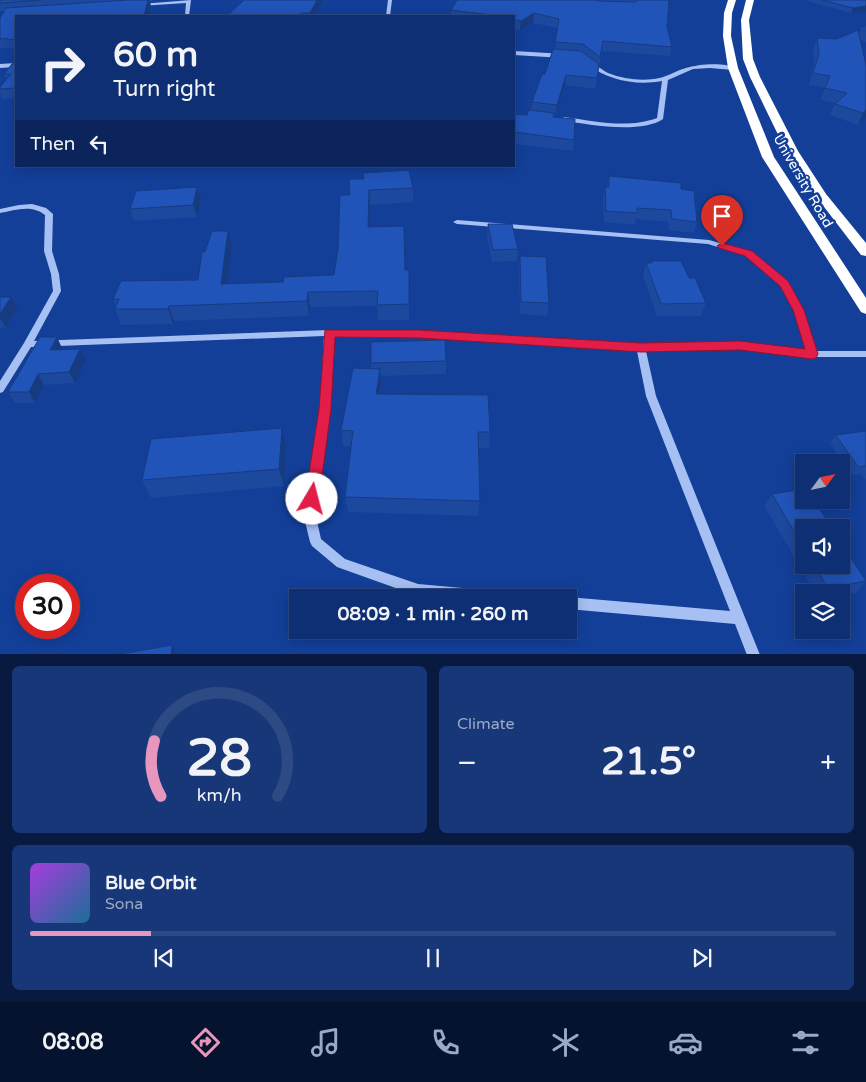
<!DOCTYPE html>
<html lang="en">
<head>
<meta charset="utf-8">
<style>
	body { margin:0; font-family:"Varela Round",sans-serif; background:#173778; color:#f1f3f6; height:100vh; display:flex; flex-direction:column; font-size:19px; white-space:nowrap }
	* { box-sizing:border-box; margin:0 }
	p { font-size:16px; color:#9ba9c4 }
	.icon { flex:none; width:28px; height:28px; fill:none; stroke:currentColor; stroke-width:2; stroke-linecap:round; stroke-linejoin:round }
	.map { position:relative; height:654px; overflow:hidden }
	.drawer { display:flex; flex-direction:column; gap:12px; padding:12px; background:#081a3f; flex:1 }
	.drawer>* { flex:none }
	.guide { position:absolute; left:15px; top:15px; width:500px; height:152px; border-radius:0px; box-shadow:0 2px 12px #0003,0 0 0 1px #2e4a85; background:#0e2f73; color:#f1f3f6; overflow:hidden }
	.needle { width:32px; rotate:57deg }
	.controls { position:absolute; left:795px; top:454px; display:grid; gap:10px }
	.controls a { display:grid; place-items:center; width:55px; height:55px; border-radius:0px; background:#0e2f73; box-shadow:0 2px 12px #0003,0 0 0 1px #2e4a85; font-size:25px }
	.speed { position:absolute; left:15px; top:574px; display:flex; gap:10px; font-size:25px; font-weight:700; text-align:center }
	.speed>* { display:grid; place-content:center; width:65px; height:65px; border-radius:50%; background:#0e2f73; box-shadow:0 2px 12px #0003,0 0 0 1px #2e4a85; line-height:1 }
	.speed .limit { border:8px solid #d22; background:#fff; color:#111 }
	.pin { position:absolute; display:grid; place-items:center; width:42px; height:42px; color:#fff; margin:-51px -21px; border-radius:50% 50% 50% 0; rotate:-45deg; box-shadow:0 0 5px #0007 }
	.pin .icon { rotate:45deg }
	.me { position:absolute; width:55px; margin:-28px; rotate:8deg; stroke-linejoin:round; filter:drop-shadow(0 0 4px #0008) }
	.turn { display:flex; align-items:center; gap:18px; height:105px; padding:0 15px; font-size:22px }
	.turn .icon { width:65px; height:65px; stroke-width:2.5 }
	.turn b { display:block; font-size:35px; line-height:42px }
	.then { display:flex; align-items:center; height:48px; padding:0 15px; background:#0003; gap:10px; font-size:19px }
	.big { font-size:38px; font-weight:700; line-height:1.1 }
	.drawer .card { flex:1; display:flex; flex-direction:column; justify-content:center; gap:8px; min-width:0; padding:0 18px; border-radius:8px; background:#173778 }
	.drawer .dial { align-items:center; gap:0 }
	.dial svg { height:130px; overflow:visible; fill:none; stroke:#2e4a85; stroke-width:7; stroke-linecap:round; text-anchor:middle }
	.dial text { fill:#f1f3f6; stroke:none }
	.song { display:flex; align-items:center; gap:15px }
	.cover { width:60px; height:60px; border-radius:8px; background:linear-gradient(135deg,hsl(280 70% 55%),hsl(200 70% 35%)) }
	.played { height:5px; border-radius:2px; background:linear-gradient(90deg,#e797bd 15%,#2e4a85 15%) }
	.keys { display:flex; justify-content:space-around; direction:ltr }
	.heat { display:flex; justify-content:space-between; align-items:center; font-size:28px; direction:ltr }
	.drawer .tiles { flex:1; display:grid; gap:12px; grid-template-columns:1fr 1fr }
	.card:last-child { grid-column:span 2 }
	.trip { position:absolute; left:289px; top:589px; width:288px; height:50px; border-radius:0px; background:#0e2f73; box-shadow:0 2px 12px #0003,0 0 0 1px #2e4a85; font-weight:700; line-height:50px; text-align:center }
	.dock { display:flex; height:80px; justify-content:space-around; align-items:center; background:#06132e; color:#9ba9c4 }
	.dock .icon { width:35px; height:35px }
	.dock .current { color:#e797bd }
	.dock b { font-size:22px; color:#f1f3f6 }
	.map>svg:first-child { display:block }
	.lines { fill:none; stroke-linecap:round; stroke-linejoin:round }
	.minor { fill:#a6c0f3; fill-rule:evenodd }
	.highway { fill:#fff; fill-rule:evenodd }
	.wall { fill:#1c489e }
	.shaded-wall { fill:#173b81 }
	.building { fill:#2154b8; stroke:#173b81 }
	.route { fill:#e11d48; stroke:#92132f }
	.labels { text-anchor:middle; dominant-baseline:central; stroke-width:5; stroke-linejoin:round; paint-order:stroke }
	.far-street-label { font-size:14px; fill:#fff; stroke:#133f99 }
</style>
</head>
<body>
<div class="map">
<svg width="866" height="655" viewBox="0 0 866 655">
	<rect width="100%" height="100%" fill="#133f99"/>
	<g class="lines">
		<path class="minor" d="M191,0L189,16H185L186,3L140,6L138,5L140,4Z
			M388,0H392L390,16H386Z
			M514,51L564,54L567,56L564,58L514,55Z
			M16,63V67L0,68V64Z
			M588,63C595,63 602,70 608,73C623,79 639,81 654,79C666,78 675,71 686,68C698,64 725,62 736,68L733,70L710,68L693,69L668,80L663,119C641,134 588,125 562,120L561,119L564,117C594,121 628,129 657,118L662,81C636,86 609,80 588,65Z
			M32,204L46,208L53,214L52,251L59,274L61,291L34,341L329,330L419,331L641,345L740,342L806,350L794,310L781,286L746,256L708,244L457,224L453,222L457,220L709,240L752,252L787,282L802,310L815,351H866V357H812L740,348L646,351L656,396L760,655H747L735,624L568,609L567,598L568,597L730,611L646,396L637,351L419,337L333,336L330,409L316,517L321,539L345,559L418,584L507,592L511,594L513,598H436L418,596L337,567L312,546L310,542L304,517L320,409L324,336L31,347L3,392L0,393V381L24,343L53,291L51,274L44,251L45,215C32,204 15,210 0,213V209L19,205Z"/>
		<path class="highway" d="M728,0H736L732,13L731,36L738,68L774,157L866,298V314L861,312L762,157L728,68L723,36L724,13Z
			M746,0H754L749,20L753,59L760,77L798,151L826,194L866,243V256L861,255L818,199L786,151L750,77L743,59L741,20Z"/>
	</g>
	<path class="wall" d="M0,0H153V1H150L151,7L149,16H16V49H12L11,48H0V18L5,11H0Z
		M323,0L315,16H227Z
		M457,0H669L667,27L672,47L670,56L602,51L595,89L565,85L555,116H554V117L574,140L573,151L514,144V114L527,115L531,110L532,102L545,74L555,49L558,28L533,23L520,30L514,29V16H451V10Z
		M807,0H866L851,13L807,1Z
		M866,26V42L860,40L866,118L858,125L830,115L835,103L820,100L825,88L809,85L814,65L813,49L817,38L837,39L859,34L861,28Z
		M16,59V98L3,99L0,93V87L6,79L4,74Z
		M609,176L681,189L697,222L694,233L669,230L668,222L636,219L635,225L604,222L603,198L605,187H607Z
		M349,179L413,188V202L370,205L369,227L405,270L410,285L409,320H378L377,306L310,307L309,316L174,321L173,324L121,325L115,309L116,306L113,299L198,280L232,246L227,284L283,282L334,275L350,195Z
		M197,187L201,199L197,217L134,221L130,209Z
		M488,224L518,249L517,261L492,262L487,236Z
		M520,256L549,303L547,316L520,314L519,268Z
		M652,261L689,278L706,303L701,316H657L643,276L646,263H651Z
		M0,297H11L18,309L6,327L0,328Z
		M62,348L61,350L80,349L86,360L75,383L44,385L35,403H15L8,392Z
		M446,361V374L380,376L381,385L380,394L490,432L489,448H479L480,501L478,516L348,512L345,497L351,446H343L341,430L371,369V363Z
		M866,431V480L861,474L852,475L830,443L836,435Z
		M286,446L284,486L151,498L142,480Z
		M772,494L804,528V565H841L866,581L856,593L841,595V592H815L764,506Z"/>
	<path class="shaded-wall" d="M148,0H149L151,7L149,16H144Z
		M317,0H323L315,16H311L310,13Z
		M866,6V11L851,13L853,8Z
		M534,13L533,23L520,30L521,21Z
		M566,75L565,85L555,116L557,105Z
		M866,110V118L858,125L863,113Z
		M197,187L201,199L197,217L193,205Z
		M369,190L370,205L369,242L368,227Z
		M228,231L232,246L225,299L221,284Z
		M409,270L410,285L409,320Z
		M308,292L310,307L309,316L307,301Z
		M11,297L18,309L6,327L0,318V314Z
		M169,306L174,321L173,324L168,309Z
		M57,337L62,348L56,361L50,350Z
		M80,349L86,360L75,383L69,372Z
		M380,369L381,385L377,410L376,394Z
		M38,374L44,385L35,403L29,392Z
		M282,428L286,446L284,486L279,469Z
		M172,645L178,655H171Z"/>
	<path class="building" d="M0,0H41L0,3Z
		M128,0H148L144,16H16V39L8,40V38L0,39V18L6,8Z
		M244,0H317L310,13H301V16H227Z
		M457,0H595L599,1L635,2L638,0H669L667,27L672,47L603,41L600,57L583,44L555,42L559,19L534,13L521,21L514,19V16H493L483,14L451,10Z
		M822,0H866V6L853,8Z
		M858,30L866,65V110L863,113L835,104L847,93L825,88L830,76L813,73L819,54L817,38L837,39Z
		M553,49L581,51L599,64L597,78L566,75L557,105L532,102L542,74H545Z
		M16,59V88L0,89V87L11,74H4Z
		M529,110L554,113L553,117L575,119L574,140L514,132V114L527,115Z
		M409,170L413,188L369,190L368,227L404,226L405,270H409V304L377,305L378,291L308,292L307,301L169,306L168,309H115L119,299H113L121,281L198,280L202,252H205L212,231H228L221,284L283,282L284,277L334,275L338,248L340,195H350L349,179H364L363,173Z
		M609,176L681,183V189L694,191L697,222L672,219L671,210L637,208V213L606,211L605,187H609Z
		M197,187L193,205L130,209L136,191Z
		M488,224H512L518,249L493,250Z
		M520,256L546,257L549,303L521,302Z
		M652,261H681L689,278H695L706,303L661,304L646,263H652Z
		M0,297H11L0,314Z
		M40,337H57L50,350L80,349L69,372L38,374L29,392H8Z
		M445,340L446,361L371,363V342Z
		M353,368L380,369L376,394L488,395L490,432H478L480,501L345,497L353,431L341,430Z
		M282,428L279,469L142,480L151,439Z
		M866,431V466L858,467L836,435Z
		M804,489V500H814L832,528H804V548L772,494Z
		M841,543L866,581L828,588L814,565H841Z
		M172,645L171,655H115Z"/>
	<path class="route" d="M722,243L752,251L788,281L804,310L818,354L816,358L812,359L740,350L641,352L419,338L335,337L331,409L319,499L317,503L312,505L307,503L305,499L319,409L325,330H419L641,343L740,341L805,349L793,310L780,286L745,256L719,248L717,246Z"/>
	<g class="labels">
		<g class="far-street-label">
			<text transform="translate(803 181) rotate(60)">University Road</text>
		</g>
	</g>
</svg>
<div class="controls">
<a><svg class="needle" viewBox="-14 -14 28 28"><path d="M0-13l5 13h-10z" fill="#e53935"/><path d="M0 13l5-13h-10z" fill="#9ba9c4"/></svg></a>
<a><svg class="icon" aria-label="sound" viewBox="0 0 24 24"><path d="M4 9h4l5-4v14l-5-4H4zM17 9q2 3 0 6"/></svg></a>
<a><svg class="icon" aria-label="layers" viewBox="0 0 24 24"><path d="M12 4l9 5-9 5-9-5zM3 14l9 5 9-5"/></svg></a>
</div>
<div class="speed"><div class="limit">30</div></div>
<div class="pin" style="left:722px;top:246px;background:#d93025"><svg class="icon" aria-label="arrive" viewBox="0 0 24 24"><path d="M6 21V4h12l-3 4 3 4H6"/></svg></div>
<svg class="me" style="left:312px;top:499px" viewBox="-20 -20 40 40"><circle r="19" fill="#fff"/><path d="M0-13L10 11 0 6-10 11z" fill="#e11d48"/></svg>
<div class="trip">08:09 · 1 min · 260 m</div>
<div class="guide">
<div class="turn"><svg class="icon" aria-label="right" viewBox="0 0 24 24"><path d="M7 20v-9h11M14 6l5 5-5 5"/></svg><div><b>60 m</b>Turn right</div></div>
<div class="then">Then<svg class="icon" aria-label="left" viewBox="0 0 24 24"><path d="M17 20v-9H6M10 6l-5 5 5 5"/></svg></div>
</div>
</div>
<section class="drawer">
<div class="tiles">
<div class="card dial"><svg viewBox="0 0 100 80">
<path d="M14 69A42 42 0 1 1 86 69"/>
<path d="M14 69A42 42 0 0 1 10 35" stroke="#e797bd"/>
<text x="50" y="56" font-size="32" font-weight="700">28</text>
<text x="50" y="72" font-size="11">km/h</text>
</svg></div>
<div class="card"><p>Climate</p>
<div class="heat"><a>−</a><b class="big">21.5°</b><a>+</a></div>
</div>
<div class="card">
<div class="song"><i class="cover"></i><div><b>Blue Orbit</b><p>Sona</p></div></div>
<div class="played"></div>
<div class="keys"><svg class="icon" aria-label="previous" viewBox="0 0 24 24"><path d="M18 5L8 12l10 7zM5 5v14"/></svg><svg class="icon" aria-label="pause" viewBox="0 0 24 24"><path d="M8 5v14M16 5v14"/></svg><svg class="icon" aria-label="next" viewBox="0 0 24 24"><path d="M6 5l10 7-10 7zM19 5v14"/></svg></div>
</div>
</div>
</section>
<nav class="dock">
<b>08:08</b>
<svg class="icon current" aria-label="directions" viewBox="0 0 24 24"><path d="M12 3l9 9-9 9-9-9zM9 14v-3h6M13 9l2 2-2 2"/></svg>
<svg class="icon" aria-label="music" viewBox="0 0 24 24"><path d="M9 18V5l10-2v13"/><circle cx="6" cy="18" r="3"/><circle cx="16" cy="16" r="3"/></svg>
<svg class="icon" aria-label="phone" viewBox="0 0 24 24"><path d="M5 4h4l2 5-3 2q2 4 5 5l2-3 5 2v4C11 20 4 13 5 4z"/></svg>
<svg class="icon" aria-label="climate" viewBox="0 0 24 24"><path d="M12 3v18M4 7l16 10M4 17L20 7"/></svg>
<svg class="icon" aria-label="car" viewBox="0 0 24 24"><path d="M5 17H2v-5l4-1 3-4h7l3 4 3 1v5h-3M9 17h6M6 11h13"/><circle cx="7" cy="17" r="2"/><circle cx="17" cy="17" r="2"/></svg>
<svg class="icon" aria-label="filters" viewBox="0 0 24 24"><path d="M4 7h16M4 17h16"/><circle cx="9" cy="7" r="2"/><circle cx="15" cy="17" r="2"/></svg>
</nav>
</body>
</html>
